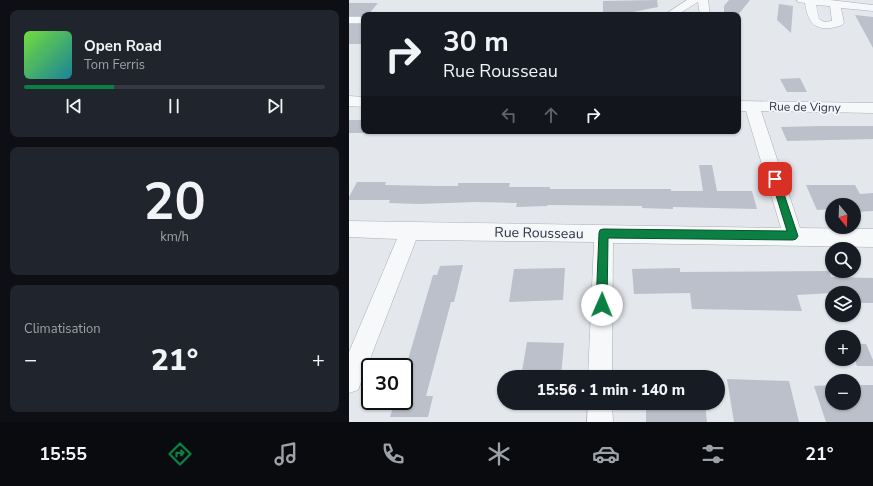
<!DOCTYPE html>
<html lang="fr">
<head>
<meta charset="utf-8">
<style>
	body { margin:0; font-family:"Nunito Sans",sans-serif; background:#20242c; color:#f1f3f6; height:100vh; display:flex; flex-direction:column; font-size:15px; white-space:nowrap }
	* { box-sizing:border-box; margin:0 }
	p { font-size:13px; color:#9ea1a6 }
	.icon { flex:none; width:22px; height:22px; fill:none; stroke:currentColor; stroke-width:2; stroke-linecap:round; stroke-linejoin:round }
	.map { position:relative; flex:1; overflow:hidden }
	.drawer { display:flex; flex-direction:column; gap:10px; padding:10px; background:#0d0f14; width:349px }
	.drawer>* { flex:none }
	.top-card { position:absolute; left:12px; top:12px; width:380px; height:122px; border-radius:8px; box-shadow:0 1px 3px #0004; background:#171b24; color:#f1f3f6; overflow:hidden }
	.needle { width:26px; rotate:161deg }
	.tools { position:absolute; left:476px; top:198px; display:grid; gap:8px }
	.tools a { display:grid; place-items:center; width:36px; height:36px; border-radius:50%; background:#171b24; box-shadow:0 1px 3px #0004; font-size:20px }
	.speed { position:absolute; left:12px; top:358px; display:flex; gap:8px; font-size:20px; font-weight:700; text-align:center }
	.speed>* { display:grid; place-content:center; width:52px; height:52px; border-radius:50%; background:#171b24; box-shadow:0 1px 3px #0004; line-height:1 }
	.speed .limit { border:2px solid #111; border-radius:6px; background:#fff; color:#111 }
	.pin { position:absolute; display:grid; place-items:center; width:34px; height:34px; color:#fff; margin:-17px; border-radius:8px; box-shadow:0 2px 6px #0006 }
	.me { position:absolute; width:44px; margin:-22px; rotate:1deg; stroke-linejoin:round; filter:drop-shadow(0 0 3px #0008) }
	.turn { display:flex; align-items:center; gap:14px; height:84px; padding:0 16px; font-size:18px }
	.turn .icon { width:52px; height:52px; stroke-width:2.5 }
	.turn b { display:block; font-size:28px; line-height:34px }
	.lanes { display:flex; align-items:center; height:38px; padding:0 16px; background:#0003; justify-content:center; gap:20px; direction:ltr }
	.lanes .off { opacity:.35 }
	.big { font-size:30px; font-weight:800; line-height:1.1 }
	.drawer .widget { flex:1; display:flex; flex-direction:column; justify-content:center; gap:6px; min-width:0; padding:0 14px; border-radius:8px; background:#20242c }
	.drawer .dial { align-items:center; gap:0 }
	.dial b { font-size:52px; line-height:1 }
	.song { display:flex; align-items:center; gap:12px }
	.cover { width:48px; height:48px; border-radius:6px; background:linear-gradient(135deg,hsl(100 70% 55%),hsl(190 70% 35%)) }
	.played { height:4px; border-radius:2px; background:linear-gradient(90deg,#0b8043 30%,#363941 30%) }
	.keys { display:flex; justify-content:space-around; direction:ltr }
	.heat { display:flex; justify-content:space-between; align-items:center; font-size:22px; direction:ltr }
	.trip { position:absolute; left:148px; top:370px; width:228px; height:40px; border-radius:20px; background:#171b24; box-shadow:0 1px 3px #0004; font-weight:800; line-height:40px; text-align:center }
	.menu { display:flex; height:64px; justify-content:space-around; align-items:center; background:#090b0e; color:#9ea1a6 }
	.menu .icon { width:28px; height:28px }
	.menu .active { color:#0b8043 }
	.menu b { font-size:18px; color:#f1f3f6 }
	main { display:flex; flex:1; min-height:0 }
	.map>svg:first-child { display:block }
	.building { fill:#bbc0ca }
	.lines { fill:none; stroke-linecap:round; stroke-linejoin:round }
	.street-casing { stroke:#a9aeb7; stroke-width:1 }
	.street { fill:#f7f8fa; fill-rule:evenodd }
	.route { fill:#0b8043; stroke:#07532c }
	.labels { text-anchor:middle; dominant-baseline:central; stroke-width:3.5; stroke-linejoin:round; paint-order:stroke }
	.far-street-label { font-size:12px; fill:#2b3445; stroke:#f4f6f9 }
	.street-label { font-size:14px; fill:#2b3445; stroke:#f4f6f9 }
</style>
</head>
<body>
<main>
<section class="drawer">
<div class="widget">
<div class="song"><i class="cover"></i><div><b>Open Road</b><p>Tom Ferris</p></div></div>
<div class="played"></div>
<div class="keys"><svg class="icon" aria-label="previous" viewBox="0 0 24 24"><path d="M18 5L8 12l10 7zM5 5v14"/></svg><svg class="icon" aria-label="pause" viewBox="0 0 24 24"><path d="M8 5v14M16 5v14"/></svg><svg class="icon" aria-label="next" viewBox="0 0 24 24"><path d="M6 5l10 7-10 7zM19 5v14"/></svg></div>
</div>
<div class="widget dial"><b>20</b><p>km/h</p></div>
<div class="widget"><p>Climatisation</p>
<div class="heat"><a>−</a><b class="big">21°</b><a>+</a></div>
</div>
</section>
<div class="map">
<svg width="524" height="422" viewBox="0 0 524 422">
	<rect width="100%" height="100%" fill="#e4e7ec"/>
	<path class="building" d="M308,0L309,7L279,13H254V1Z
		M380,0H401L389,15H375V6Z
		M0,3H29L19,15L15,16H0Z
		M430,4L444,6L442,33L428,20Z
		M506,15L524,17V48Z
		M0,24H15V44H0Z
		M451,78L458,92H438L431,79Z
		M0,120H15V133H0Z
		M472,126H524V139L438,141L432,127Z
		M350,165H363L368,191H403L408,209L324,207V209L293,208V206L199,205L198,206L167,207L168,203L127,202L70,204L40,203L41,200H0V197L8,182H37L36,185L90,186H109V183H161L160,187H201V189H322V191H354Z
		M457,185H506L511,194L524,193V211L505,212V205H483V209L468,210Z
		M114,265L105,302H102L77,396H84L79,417H41L46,401H55V373L84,275H88L91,266Z
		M216,268L214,300L160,302L165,269Z
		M331,268V272L480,271L482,277L524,278V303H510L506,293H483L448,295L453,311L343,309L341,293L285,294L283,269Z
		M178,342L215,343L212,377H172Z
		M505,344H517L524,360V366H508L505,357Z
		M378,379L440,381L450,422H385Z
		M483,385V403H505V385H524V422H477L465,386Z
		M297,403H356L358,422H297Z"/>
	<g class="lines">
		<g class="street-casing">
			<path id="street" d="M338,0H359L361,15H351L349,2L328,15H315Z
				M448,0H481L524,5V11L492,8L495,23L493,25C471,33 459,27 456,3L449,2ZM467,5L481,6L483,21L475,22L470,19Z
				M0,17H15V23H0Z
				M0,96L15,97V107L0,106Z
				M389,101L524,103V113L412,111L451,228L524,229V247L264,243L263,377H239L245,242L67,240L9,390L0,393V352L48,239L0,237V221L432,228L397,111H389Z
				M239,403H263L264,422H238Z"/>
		</g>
		<use href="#street" class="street"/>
	</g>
	<path class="route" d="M426,176L430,179L449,236L447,239L444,240L259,238L258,305L257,309L253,311L249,309L247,305L250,233L251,230L254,229L438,231L422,179Z"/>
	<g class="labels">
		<g class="far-street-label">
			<text transform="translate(456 107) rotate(1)">Rue de Vigny</text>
		</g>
		<g class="street-label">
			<text transform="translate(190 233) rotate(1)">Rue Rousseau</text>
		</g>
	</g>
</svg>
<div class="tools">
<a><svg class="needle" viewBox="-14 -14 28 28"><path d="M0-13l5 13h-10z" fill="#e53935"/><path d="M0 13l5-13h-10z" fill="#9ea1a6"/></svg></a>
<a><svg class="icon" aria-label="search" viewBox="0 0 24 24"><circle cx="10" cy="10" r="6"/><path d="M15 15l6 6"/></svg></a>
<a><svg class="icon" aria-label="layers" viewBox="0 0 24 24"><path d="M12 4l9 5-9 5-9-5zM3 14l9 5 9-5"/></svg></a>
<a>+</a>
<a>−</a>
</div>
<div class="speed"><div class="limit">30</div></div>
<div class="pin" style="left:426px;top:179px;background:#d93025"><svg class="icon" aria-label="arrive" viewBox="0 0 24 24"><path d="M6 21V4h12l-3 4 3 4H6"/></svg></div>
<svg class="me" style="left:253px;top:305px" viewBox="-20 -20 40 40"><circle r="19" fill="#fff"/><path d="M0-13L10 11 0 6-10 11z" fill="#0b8043"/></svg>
<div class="trip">15:56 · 1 min · 140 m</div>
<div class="top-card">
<div class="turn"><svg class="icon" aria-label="right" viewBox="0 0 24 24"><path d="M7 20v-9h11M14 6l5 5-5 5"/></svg><div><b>30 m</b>Rue Rousseau</div></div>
<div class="lanes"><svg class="icon off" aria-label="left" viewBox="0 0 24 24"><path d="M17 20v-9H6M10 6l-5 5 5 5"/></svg><svg class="icon off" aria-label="ahead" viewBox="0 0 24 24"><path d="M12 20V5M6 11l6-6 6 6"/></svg><svg class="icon" aria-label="right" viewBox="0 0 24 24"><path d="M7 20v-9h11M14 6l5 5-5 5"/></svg></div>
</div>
</div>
</main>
<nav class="menu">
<b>15:55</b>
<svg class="icon active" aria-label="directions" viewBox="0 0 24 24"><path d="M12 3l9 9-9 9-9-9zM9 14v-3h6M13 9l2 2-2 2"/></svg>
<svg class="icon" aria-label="music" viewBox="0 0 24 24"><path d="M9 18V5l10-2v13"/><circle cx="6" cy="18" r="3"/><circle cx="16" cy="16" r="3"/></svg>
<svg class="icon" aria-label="phone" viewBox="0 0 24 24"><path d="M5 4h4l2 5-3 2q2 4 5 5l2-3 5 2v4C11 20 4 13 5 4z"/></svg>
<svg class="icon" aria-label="climate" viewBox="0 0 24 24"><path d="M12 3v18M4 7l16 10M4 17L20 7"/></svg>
<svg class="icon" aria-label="car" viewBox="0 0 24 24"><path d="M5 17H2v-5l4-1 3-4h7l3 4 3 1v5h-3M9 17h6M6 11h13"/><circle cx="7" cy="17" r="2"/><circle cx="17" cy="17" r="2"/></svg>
<svg class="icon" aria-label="filters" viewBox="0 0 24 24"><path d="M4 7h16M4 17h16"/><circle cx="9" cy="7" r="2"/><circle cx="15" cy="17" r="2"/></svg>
<b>21°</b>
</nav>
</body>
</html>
